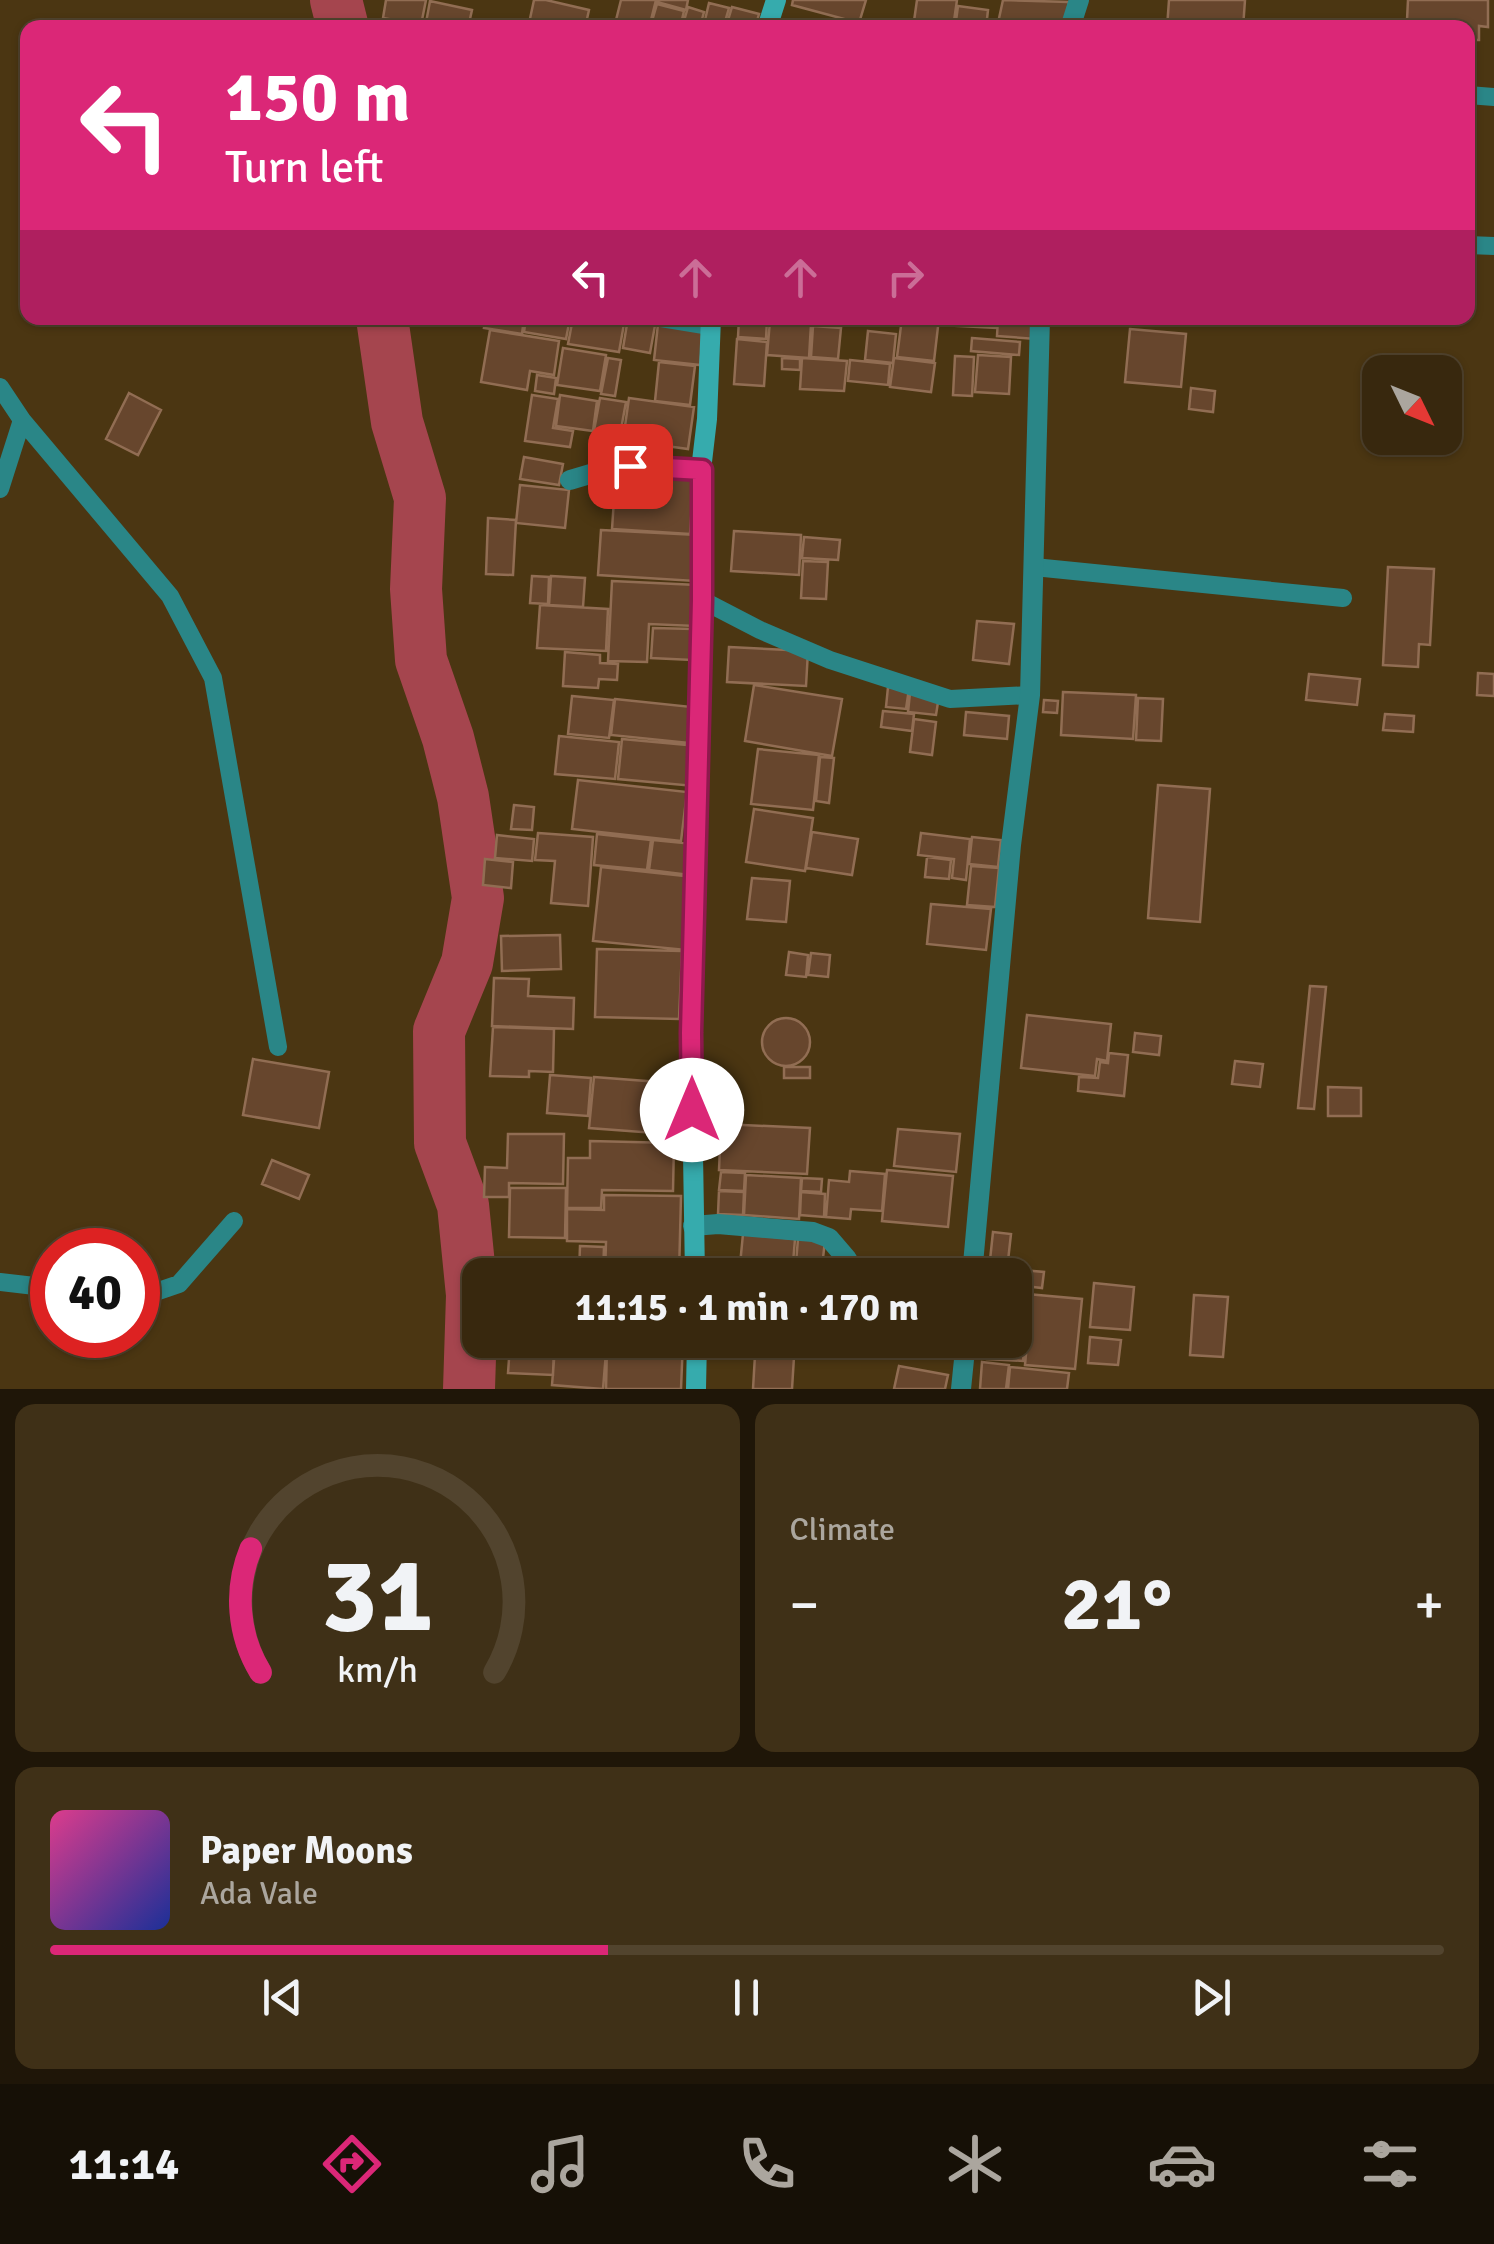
<!DOCTYPE html>
<html lang="en">
<head>
<meta charset="utf-8">
<style>
	body { margin:0; font-family:Signika,sans-serif; background:#3f3017; color:#f1f3f6; height:100vh; display:flex; flex-direction:column; font-size:38px; white-space:nowrap }
	* { box-sizing:border-box; margin:0 }
	p { font-size:32px; color:#aba69e }
	.icon { flex:none; width:55px; height:55px; fill:none; stroke:currentColor; stroke-width:2; stroke-linecap:round; stroke-linejoin:round }
	.map { position:relative; height:1389px; overflow:hidden }
	.details { display:flex; flex-direction:column; gap:15px; padding:15px; background:#1f1608; flex:1 }
	.details>* { flex:none }
	.banner { position:absolute; left:20px; top:20px; width:1455px; height:305px; border-radius:20px; box-shadow:0 2px 8px #0004,0 0 0 2px #52442e; background:#db2777; color:#fff; overflow:hidden }
	.needle { width:65px; rotate:133deg }
	.buttons { position:absolute; left:1362px; top:355px; display:grid; gap:20px }
	.buttons a { display:grid; place-items:center; width:100px; height:100px; border-radius:20px; background:#38280e; box-shadow:0 2px 8px #0004,0 0 0 2px #52442e; font-size:50px }
	.speed { position:absolute; left:30px; top:1228px; display:flex; gap:20px; font-size:50px; font-weight:700; text-align:center }
	.speed>* { display:grid; place-content:center; width:130px; height:130px; border-radius:50%; background:#38280e; box-shadow:0 2px 8px #0004,0 0 0 2px #52442e; line-height:1 }
	.speed .limit { border:15px solid #d22; background:#fff; color:#111 }
	.pin { position:absolute; display:grid; place-items:center; width:85px; height:85px; color:#fff; margin:-42px; border-radius:20px; box-shadow:0 5px 15px #0006 }
	.me { position:absolute; width:110px; margin:-55px; rotate:0deg; stroke-linejoin:round; filter:drop-shadow(0 0 8px #0008) }
	.turn { display:flex; align-items:center; gap:35px; height:210px; padding:0 40px; font-size:45px }
	.turn .icon { width:130px; height:130px; stroke-width:2.5 }
	.turn b { display:block; font-size:70px; line-height:85px }
	.lanes { display:flex; align-items:center; height:95px; padding:0 40px; background:#0003; justify-content:center; gap:50px; direction:ltr }
	.lanes .off { opacity:.35 }
	.big { font-size:75px; font-weight:800; line-height:1.1 }
	.details .card { flex:1; display:flex; flex-direction:column; justify-content:center; gap:15px; min-width:0; padding:0 35px; border-radius:20px; background:#3f3017 }
	.details .dial { align-items:center; gap:0 }
	.dial svg { height:260px; overflow:visible; fill:none; stroke:#52442e; stroke-width:7; stroke-linecap:round; text-anchor:middle }
	.dial text { fill:#f1f3f6; stroke:none }
	.song { display:flex; align-items:center; gap:30px }
	.cover { width:120px; height:120px; border-radius:15px; background:linear-gradient(135deg,hsl(330 70% 55%),hsl(230 70% 35%)) }
	.played { height:10px; border-radius:5px; background:linear-gradient(90deg,#db2777 40%,#52442e 40%) }
	.keys { display:flex; justify-content:space-around; direction:ltr }
	.heat { display:flex; justify-content:space-between; align-items:center; font-size:55px; direction:ltr }
	.details .tiles { flex:1; display:grid; gap:15px; grid-template-columns:1fr 1fr }
	.card:last-child { grid-column:span 2 }
	.trip { position:absolute; left:462px; top:1258px; width:570px; height:100px; border-radius:20px; background:#38280e; box-shadow:0 2px 8px #0004,0 0 0 2px #52442e; font-weight:800; line-height:100px; text-align:center }
	.tabs { display:flex; height:160px; justify-content:space-around; align-items:center; background:#161006; color:#aba69e }
	.tabs .icon { width:70px; height:70px }
	.tabs .selected { color:#db2777 }
	.tabs b { font-size:45px; color:#f1f3f6 }
	.map>svg:first-child { display:block }
	.lines { fill:none; stroke-linecap:round; stroke-linejoin:round }
	.river { stroke:#a5454e; stroke-width:52 }
	.building { fill:#67462d; stroke:#916d53; stroke-width:2.5 }
	.lane { stroke:#2a8687; stroke-width:18 }
	.street { stroke:#2a8687; stroke-width:20 }
	.secondary { stroke:#36abad; stroke-width:20 }
	.route-casing { stroke:#8e194d; stroke-width:25 }
	.route { stroke:#db2777; stroke-width:18 }
</style>
</head>
<body>
<div class="map">
<svg width="1494" height="1389" viewBox="0 0 1494 1389">
	<rect width="100%" height="100%" fill="#4b3612"/>
	<g class="lines">
		<path class="river" d="M336,0L343,28
			M382,318L397,422L420,498L416,589L421,660L448,738L463,797L478,898L467,963L439,1031L440,1143L463,1205L472,1295L469,1389"/>
	</g>
	<path class="building" d="M386,0H426L421,25L383,18Z
		M534,0H546L589,10L585,28H528Z
		M621,0H656L649,28H630L615,24Z
		M658,0H688L686,10L657,2Z
		M793,0H866L859,23L792,5Z
		M917,0H957L953,28H913Z
		M1003,0L1069,2L1064,28H1020L998,23Z
		M1169,0H1245L1243,28H1167Z
		M1408,0H1488V27L1479,26V40H1468V28H1441V20H1407Z
		M430,1L472,10L468,28H425Z
		M709,3L729,8L724,25L705,20Z
		M657,4L684,11L680,28H650Z
		M958,6L988,10L986,28H955Z
		M688,7L704,12L701,23L720,28H682Z
		M732,7L759,14L755,28L726,27Z
		M486,318H524L522,334L484,328Z
		M526,318H570L566,339L524,332Z
		M573,318H625L619,352L568,344Z
		M628,318L656,320L650,353L623,348Z
		M739,318L767,320L766,339L738,337Z
		M808,318H846V324L808,321Z
		M902,318H939L934,361L897,357Z
		M941,318H997L996,328L941,325Z
		M998,318H1037L1036,339L997,336Z
		M770,321L811,324L809,358L767,355Z
		M658,324L704,329L700,365L654,360Z
		M813,326L841,328L838,359L811,357Z
		M1130,329L1186,334L1181,387L1125,382Z
		M490,330L559,341L554,375L530,371L527,390L481,382Z
		M868,331L896,334L893,363L865,360Z
		M972,338L1020,342L1019,355L971,351Z
		M737,339L767,342L764,386L734,384Z
		M563,348L606,355L600,391L557,385Z
		M978,355L1011,357L1009,394L975,392Z
		M955,356L974,357L972,396L953,395Z
		M608,358L621,360L615,396L601,394Z
		M782,358L800,359V370L782,369Z
		M802,358L847,361L844,391L800,389Z
		M894,358L935,363L931,392L890,387Z
		M850,360L890,364L888,385L848,381Z
		M659,362L695,366L690,405L655,401Z
		M537,375L556,378L554,394L535,391Z
		M1191,388L1215,391L1213,412L1189,409Z
		M129,393L161,410L138,455L106,439Z
		M532,395L558,399L553,428L573,431L570,447L525,441Z
		M560,395L597,401L593,431L556,426Z
		M600,398L626,402L619,440L593,436Z
		M629,398L694,407L688,449L623,440Z
		M524,457L563,464L559,485L520,479Z
		M648,470L694,473L690,534L612,529L615,485L647,487Z
		M520,485L569,490L565,528L516,523Z
		M488,518L516,520L513,575L486,574Z
		M601,530L698,535L695,581L598,575Z
		M734,531L801,535L799,575L731,571Z
		M804,537L840,540L838,560L802,558Z
		M803,561L828,562L826,599L801,598Z
		M1388,567L1434,569L1430,645L1419,644L1418,667L1383,665Z
		M532,576L549,577L548,604L530,603Z
		M551,576L585,578L583,607L549,605Z
		M612,581L697,585L695,626L649,624L647,662L608,661Z
		M540,605L608,609L606,651L537,648Z
		M977,621L1014,624L1009,664L973,660Z
		M653,628L694,629L692,660L651,658Z
		M729,647L808,651L806,686L727,682Z
		M565,652L600,655V663L618,664L617,680L599,679L598,688L563,686Z
		M1478,673L1494,674V696L1477,695Z
		M1309,674L1360,679L1357,705L1306,700Z
		M754,685L842,699L832,756L745,741Z
		M888,687L909,689L906,709L886,707Z
		M1063,692L1136,695L1133,739L1061,735Z
		M910,693L939,696L936,715L908,712Z
		M572,696L614,700L609,738L568,734Z
		M1138,698L1163,699L1161,741L1136,740Z
		M615,699L692,707L689,743L611,735Z
		M1044,700L1058,701L1057,713L1043,712Z
		M883,711L914,714L912,731L881,727Z
		M966,712L1009,716L1007,739L964,735Z
		M1385,714L1414,716L1413,732L1383,730Z
		M914,719L936,722L932,755L910,752Z
		M559,736L619,742L615,779L555,774Z
		M622,739L698,746L694,786L618,779Z
		M758,749L819,755L813,810L751,804Z
		M820,757L834,758L829,803L816,801Z
		M578,780L687,792L681,841L572,829Z
		M1158,785L1210,789L1200,922L1148,918Z
		M514,805L534,807L532,830L511,829Z
		M754,809L813,818L805,871L746,862Z
		M812,832L858,839L852,875L806,868Z
		M538,833L593,837L588,906L551,903L555,861L535,860Z
		M921,833L970,839L966,880L952,878L954,859L918,855Z
		M597,834L651,840L647,870L594,865Z
		M497,835L534,839L532,861L495,858Z
		M972,837L1001,840L998,867L969,864Z
		M653,840L694,844L690,875L649,870Z
		M927,857L951,860L949,879L925,877Z
		M485,859L513,862L511,888L483,885Z
		M971,866L999,868L995,907L967,905Z
		M601,867L694,877L686,950L593,941Z
		M752,878L790,881L786,922L747,919Z
		M931,904L991,909L986,950L927,944Z
		M560,935L561,969L502,971L501,936Z
		M597,949L682,951L679,1019L595,1017Z
		M789,952L808,955L806,977L786,975Z
		M811,953L830,955L828,977L808,975Z
		M494,978L529,979L528,996L574,998L573,1029L492,1026Z
		M1310,986L1326,987L1314,1109L1298,1108Z
		M1027,1015L1111,1024L1107,1061L1097,1059L1095,1076L1021,1068Z
		M762 1042a24 24 0 1 1 48 0a24 24 0 1 1-48 0Z
		M493,1027L554,1029L553,1072L529,1071V1077L490,1076Z
		M1135,1033L1161,1036L1159,1055L1133,1052Z
		M1109,1053L1128,1055L1124,1096L1078,1091L1079,1077L1098,1078L1100,1062L1108,1063Z
		M253,1059L329,1072L319,1128L243,1115Z
		M1235,1061L1263,1064L1260,1087L1232,1084Z
		M784,1067H810V1078H784Z
		M550,1075L591,1078L588,1116L547,1113Z
		M594,1077L672,1083L668,1134L589,1128Z
		M1328,1087L1361,1088V1116H1328Z
		M721,1124L810,1128L807,1174L719,1170Z
		M898,1129L960,1134L956,1172L894,1166Z
		M508,1134H564L563,1184L509,1183V1197H484L485,1167L507,1168Z
		M590,1141L674,1143L673,1191L602,1190L601,1208H567L568,1158H590Z
		M272,1160L309,1175L299,1199L262,1184Z
		M887,1170L953,1176L948,1227L882,1221Z
		M850,1171L885,1174L882,1211L851,1209L850,1219L826,1217L829,1180L849,1182Z
		M721,1172L745,1173L744,1191L719,1190Z
		M746,1175L801,1178L799,1219L744,1215Z
		M802,1178L822,1179L821,1192L801,1191Z
		M510,1188H566L565,1238L509,1237Z
		M719,1191L744,1192L743,1215L718,1214Z
		M801,1192L825,1194L824,1217L800,1215Z
		M604,1195L681,1196L679,1275H605L606,1242L567,1241V1209L604,1210Z
		M993,1232L1011,1234L1008,1261L990,1260Z
		M743,1234L795,1239L792,1275H739Z
		M798,1239L825,1241L821,1275H795Z
		M580,1246L604,1247L603,1275H579Z
		M1011,1269L1044,1272L1042,1288L1015,1285V1275H1011Z
		M1094,1283L1134,1287L1130,1330L1090,1327Z
		M1015,1293L1082,1299L1075,1369L1025,1365L1030,1312L1015,1311Z
		M1194,1295L1228,1297L1223,1357L1190,1355Z
		M1015,1312L1027,1313L1023,1361L987,1359L989,1340H1015Z
		M1090,1337L1121,1340L1118,1365L1088,1363Z
		M521,1340H580V1344H521Z
		M583,1340H683L681,1389H606L607,1346L583,1345Z
		M904,1340H948L945,1357L902,1349Z
		M510,1345L554,1346L553,1375L508,1373Z
		M555,1348L606,1352L603,1389L552,1385Z
		M755,1355L794,1357L792,1389H753Z
		M982,1362L1009,1365L1006,1389H980Z
		M899,1366L948,1375L945,1389H894Z
		M1010,1367L1069,1373L1067,1389H1008Z"/>
	<g class="lines">
		<path class="lane" d="M1468,95L1494,97
			M1468,245L1494,246
			M661,318L710,326
			M0,387L22,420L0,489
			M22,420L170,596L213,678L278,1047
			M1034,567L1343,598
			M702,600L760,630L830,660L950,699L1030,695
			M0,1282L52,1288
			M138,1298L179,1284L234,1221"/>
		<path class="street" d="M1070,28L1079,0
			M570,480L607,469L630,467L701,470
			M693,1226L718,1224L813,1232L829,1238L847,1259
			M972,1275L1011,845L1030,695L1040,318
			M961,1389L966,1340"/>
		<path class="secondary" d="M767,28L776,0
			M695,1275L691,1033L702,600L701,470L707,419L711,318
			M696,1389L697,1340"/>
	</g>
	<g class="lines">
		<g class="route-casing">
			<path id="route" d="M630,466L702,470V600L691,1033L692,1110"/>
		</g>
		<use href="#route" class="route"/>
	</g>
</svg>
<div class="buttons">
<a><svg class="needle" viewBox="-14 -14 28 28"><path d="M0-13l5 13h-10z" fill="#e53935"/><path d="M0 13l5-13h-10z" fill="#aba69e"/></svg></a>
</div>
<div class="speed"><div class="limit">40</div></div>
<div class="pin" style="left:630px;top:466px;background:#d93025"><svg class="icon" aria-label="arrive" viewBox="0 0 24 24"><path d="M6 21V4h12l-3 4 3 4H6"/></svg></div>
<svg class="me" style="left:692px;top:1110px" viewBox="-20 -20 40 40"><circle r="19" fill="#fff"/><path d="M0-13L10 11 0 6-10 11z" fill="#db2777"/></svg>
<div class="trip">11:15 · 1 min · 170 m</div>
<div class="banner">
<div class="turn"><svg class="icon" aria-label="left" viewBox="0 0 24 24"><path d="M17 20v-9H6M10 6l-5 5 5 5"/></svg><div><b>150 m</b>Turn left</div></div>
<div class="lanes"><svg class="icon" aria-label="left" viewBox="0 0 24 24"><path d="M17 20v-9H6M10 6l-5 5 5 5"/></svg><svg class="icon off" aria-label="ahead" viewBox="0 0 24 24"><path d="M12 20V5M6 11l6-6 6 6"/></svg><svg class="icon off" aria-label="ahead" viewBox="0 0 24 24"><path d="M12 20V5M6 11l6-6 6 6"/></svg><svg class="icon off" aria-label="right" viewBox="0 0 24 24"><path d="M7 20v-9h11M14 6l5 5-5 5"/></svg></div>
</div>
</div>
<section class="details">
<div class="tiles">
<div class="card dial"><svg viewBox="0 0 100 80">
<path d="M14 69A42 42 0 1 1 86 69"/>
<path d="M14 69A42 42 0 0 1 11 31" stroke="#db2777"/>
<text x="50" y="56" font-size="32" font-weight="700">31</text>
<text x="50" y="72" font-size="11">km/h</text>
</svg></div>
<div class="card"><p>Climate</p>
<div class="heat"><a>−</a><b class="big">21°</b><a>+</a></div>
</div>
<div class="card">
<div class="song"><i class="cover"></i><div><b>Paper Moons</b><p>Ada Vale</p></div></div>
<div class="played"></div>
<div class="keys"><svg class="icon" aria-label="previous" viewBox="0 0 24 24"><path d="M18 5L8 12l10 7zM5 5v14"/></svg><svg class="icon" aria-label="pause" viewBox="0 0 24 24"><path d="M8 5v14M16 5v14"/></svg><svg class="icon" aria-label="next" viewBox="0 0 24 24"><path d="M6 5l10 7-10 7zM19 5v14"/></svg></div>
</div>
</div>
</section>
<nav class="tabs">
<b>11:14</b>
<svg class="icon selected" aria-label="directions" viewBox="0 0 24 24"><path d="M12 3l9 9-9 9-9-9zM9 14v-3h6M13 9l2 2-2 2"/></svg>
<svg class="icon" aria-label="music" viewBox="0 0 24 24"><path d="M9 18V5l10-2v13"/><circle cx="6" cy="18" r="3"/><circle cx="16" cy="16" r="3"/></svg>
<svg class="icon" aria-label="phone" viewBox="0 0 24 24"><path d="M5 4h4l2 5-3 2q2 4 5 5l2-3 5 2v4C11 20 4 13 5 4z"/></svg>
<svg class="icon" aria-label="climate" viewBox="0 0 24 24"><path d="M12 3v18M4 7l16 10M4 17L20 7"/></svg>
<svg class="icon" aria-label="car" viewBox="0 0 24 24"><path d="M5 17H2v-5l4-1 3-4h7l3 4 3 1v5h-3M9 17h6M6 11h13"/><circle cx="7" cy="17" r="2"/><circle cx="17" cy="17" r="2"/></svg>
<svg class="icon" aria-label="filters" viewBox="0 0 24 24"><path d="M4 7h16M4 17h16"/><circle cx="9" cy="7" r="2"/><circle cx="15" cy="17" r="2"/></svg>
</nav>
</body>
</html>
